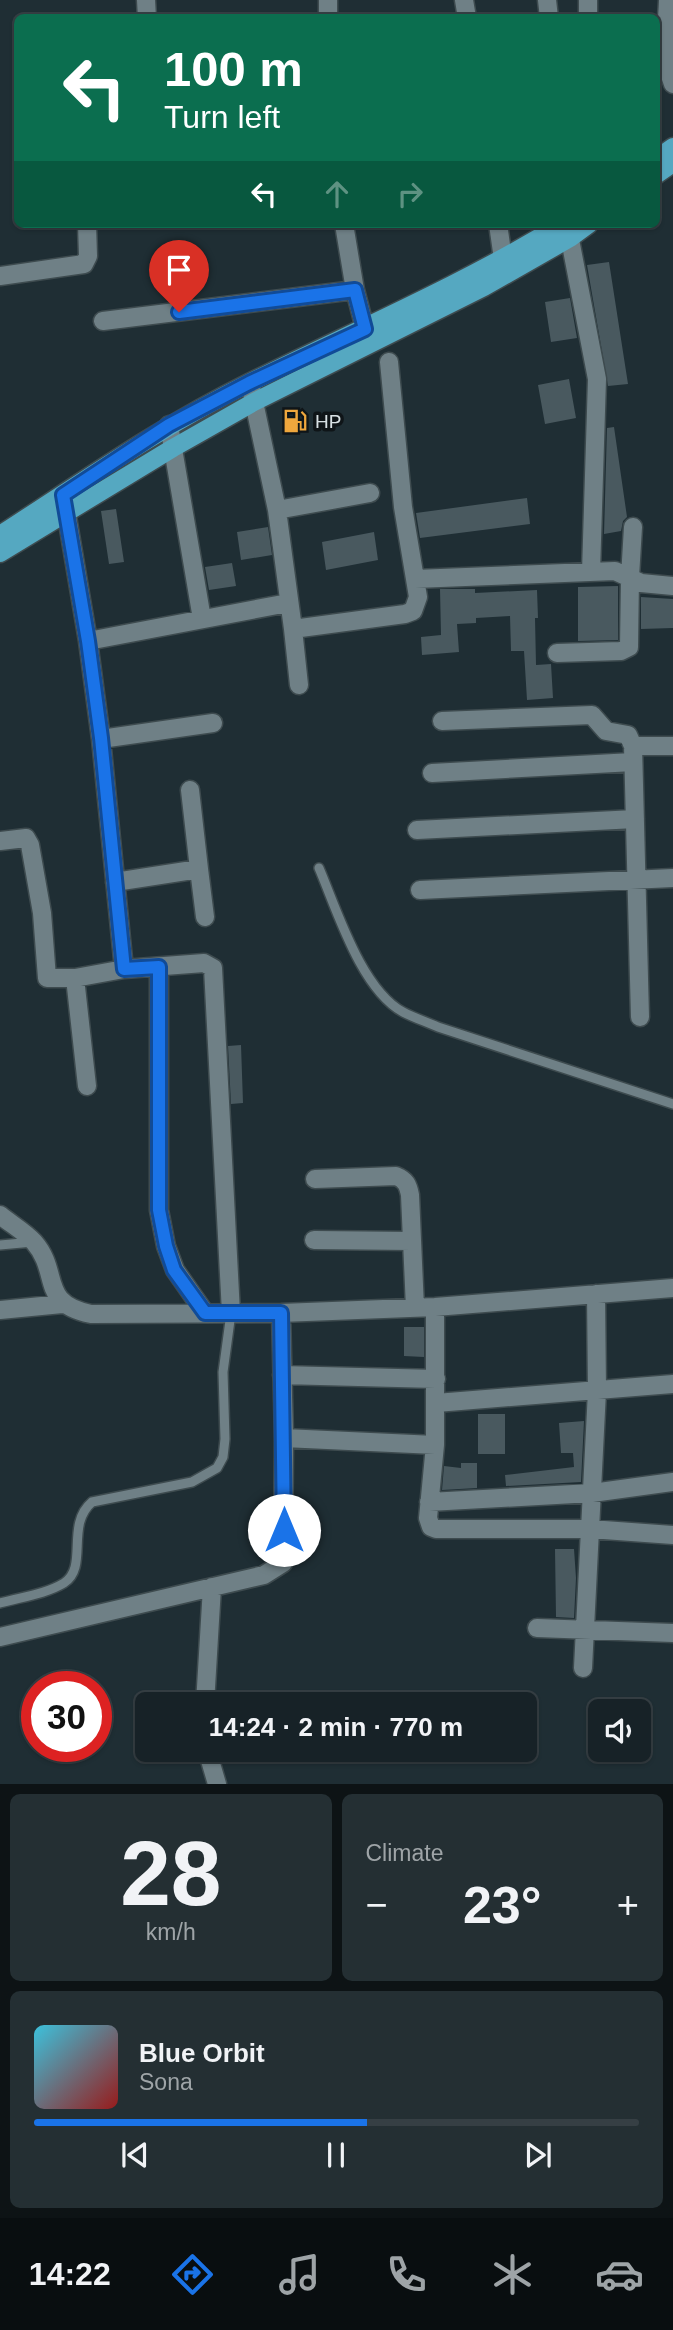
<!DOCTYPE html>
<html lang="en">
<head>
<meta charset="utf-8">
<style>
	body { margin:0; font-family:Arial,sans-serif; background:#242f33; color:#f1f3f6; height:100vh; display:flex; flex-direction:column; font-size:26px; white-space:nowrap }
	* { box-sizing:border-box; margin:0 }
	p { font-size:23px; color:#9ea4a7 }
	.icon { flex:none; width:38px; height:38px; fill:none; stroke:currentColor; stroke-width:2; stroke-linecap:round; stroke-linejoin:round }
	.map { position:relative; height:1784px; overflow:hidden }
	.panel { display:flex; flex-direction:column; gap:10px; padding:10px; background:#0d1315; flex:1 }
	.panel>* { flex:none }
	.top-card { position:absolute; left:14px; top:14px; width:646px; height:214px; border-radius:10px; box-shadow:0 2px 5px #0004,0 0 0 2px #363f44; background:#0b6e4f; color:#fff; overflow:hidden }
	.buttons { position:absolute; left:588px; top:1699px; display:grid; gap:14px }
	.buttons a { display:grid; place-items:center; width:63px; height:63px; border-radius:10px; background:#172227; box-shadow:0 2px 5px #0004,0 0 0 2px #363f44; font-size:35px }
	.speed { position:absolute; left:21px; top:1671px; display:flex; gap:14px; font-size:35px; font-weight:700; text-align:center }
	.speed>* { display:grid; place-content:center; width:91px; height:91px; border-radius:50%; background:#172227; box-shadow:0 2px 5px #0004,0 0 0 2px #363f44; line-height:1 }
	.speed .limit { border:10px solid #d22; background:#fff; color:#111 }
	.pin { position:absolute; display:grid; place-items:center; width:60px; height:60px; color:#fff; margin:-72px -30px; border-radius:50% 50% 50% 0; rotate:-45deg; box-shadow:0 0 7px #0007 }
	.pin .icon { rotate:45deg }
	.me { position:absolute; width:77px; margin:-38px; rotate:0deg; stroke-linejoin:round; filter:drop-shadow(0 0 5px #0008) }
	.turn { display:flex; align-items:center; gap:24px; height:147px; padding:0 35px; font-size:32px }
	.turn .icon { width:91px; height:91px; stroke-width:2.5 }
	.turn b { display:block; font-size:49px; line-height:60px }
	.lanes { display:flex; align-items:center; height:66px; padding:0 35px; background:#0003; justify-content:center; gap:35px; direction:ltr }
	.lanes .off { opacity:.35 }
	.big { font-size:52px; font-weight:800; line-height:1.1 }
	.panel .tile { flex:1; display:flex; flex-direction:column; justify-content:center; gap:10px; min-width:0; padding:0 24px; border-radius:10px; background:#242f33 }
	.panel .dial { align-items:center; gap:0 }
	.dial b { font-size:91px; line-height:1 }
	.song { display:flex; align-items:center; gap:21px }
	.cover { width:84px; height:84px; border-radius:10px; background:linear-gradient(135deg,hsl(190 70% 55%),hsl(0 70% 35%)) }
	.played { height:7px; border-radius:4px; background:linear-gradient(90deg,#1a73e8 55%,#363f44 55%) }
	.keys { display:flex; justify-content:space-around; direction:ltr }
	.heat { display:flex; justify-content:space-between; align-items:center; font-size:38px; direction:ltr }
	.panel .tiles { flex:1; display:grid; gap:10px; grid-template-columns:1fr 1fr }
	.tile:last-child { grid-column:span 2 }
	.trip { position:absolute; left:135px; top:1692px; width:402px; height:70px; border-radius:10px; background:#172227; box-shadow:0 2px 5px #0004,0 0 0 2px #363f44; font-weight:800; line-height:70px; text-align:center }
	.tabs { display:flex; height:112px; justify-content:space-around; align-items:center; background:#090e10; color:#9ea4a7 }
	.tabs .icon { width:49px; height:49px }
	.tabs .active { color:#1a73e8 }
	.tabs b { font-size:32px; color:#f1f3f6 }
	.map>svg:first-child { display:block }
	.building { fill:#49595f }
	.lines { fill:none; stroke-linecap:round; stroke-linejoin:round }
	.lane-casing { stroke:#3e4b4f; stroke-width:12 }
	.street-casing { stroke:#3e4b4f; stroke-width:21 }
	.primary-casing { stroke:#3e4b4f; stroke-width:21 }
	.lane { stroke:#6f8086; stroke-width:9 }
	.street { stroke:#6f8086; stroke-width:18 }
	.primary { stroke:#55a8c1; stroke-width:18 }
	.route-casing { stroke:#114b97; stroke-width:18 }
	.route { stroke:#1a73e8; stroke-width:12 }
	.labels { text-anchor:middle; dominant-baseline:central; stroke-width:7; stroke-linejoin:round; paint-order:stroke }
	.poi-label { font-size:19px; fill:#d8e1e4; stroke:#0f1518; text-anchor:start }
</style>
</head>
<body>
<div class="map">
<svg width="673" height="1784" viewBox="0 0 673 1784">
	<rect width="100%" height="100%" fill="#1f2e34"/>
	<path class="building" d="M609,262L628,384L608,386L587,265Z
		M570,298L577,338L551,342L545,302Z
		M569,379L576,418L545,424L538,385Z
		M614,427L627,517L623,521L621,531L604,534L607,428Z
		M527,498L530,524L420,538L416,513Z
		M116,509L124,562L109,564L101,511Z
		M268,527L272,555L241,560L237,532Z
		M374,532L378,560L326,570L322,542Z
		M232,563L236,586L209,590L205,567Z
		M618,586V640L578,641V587Z
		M440,589H475V593L537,590L538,618H535L536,665L551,664L553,698L527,700L524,651H511L510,616L476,618V623L457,624L459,652L422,655L421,637L441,635Z
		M641,597L673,599V628L641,629Z
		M241,1045L243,1103L231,1104L228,1046Z
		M404,1327H424V1357L404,1356Z
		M478,1414H505V1454H478Z
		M584,1421L581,1482L506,1486L505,1475L574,1467L573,1453H561L559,1423Z
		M461,1463H477V1488L442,1490L444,1466L461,1468Z
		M555,1549H574L576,1578L574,1618L556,1617Z"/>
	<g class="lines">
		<g class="lane-casing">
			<path id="lane" d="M319,868C337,910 361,989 403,1012C414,1018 427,1022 438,1027L673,1104
				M0,1245L33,1242
				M0,1603C21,1597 46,1594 64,1583C89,1567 65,1525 92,1502L192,1482L217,1468L223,1457L225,1439L223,1372L231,1313"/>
		</g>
		<g class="street-casing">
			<path id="street" d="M146,0L147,18
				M464,0L467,18
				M547,0L549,18
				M588,0V18
				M668,0C667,28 662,58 673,84
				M328,18V0
				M344,224L355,290L368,340
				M498,224L503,259
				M567,224L597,379L591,572
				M0,276L84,264L88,256L87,224
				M103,321L355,290
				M389,362L403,507L415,579
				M251,388L277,510L293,629L405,614L413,611L418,597L415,579L615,571L641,583L673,586
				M169,425L202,619
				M64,499L88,641
				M277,510L370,493
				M293,629L299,685
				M557,653L621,651L629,647L630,577L633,527
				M442,721L592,715L606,731L628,735L633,746
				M101,739L213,723
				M432,773L633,762
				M417,830L635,819
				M0,841L26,838L30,845L42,913L47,978H75L124,969L204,963L213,968L231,1313
				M199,869L205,917
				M115,882L199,869L190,790
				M420,890L673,878
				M159,967V1210L166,1246L175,1270L205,1313
				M124,969L101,739L88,641L288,603
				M75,978L87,1086
				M640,1017L633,746H673
				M315,1179L396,1176C406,1180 408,1185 410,1195L415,1308
				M0,1215C11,1224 25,1232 34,1242C61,1273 38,1303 91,1314L281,1313L435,1307L673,1288
				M314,1240L412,1241
				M435,1307V1445L428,1518L431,1527L436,1529H590L673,1535
				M0,1310L62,1304
				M282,1375L436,1379
				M436,1403L673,1384
				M284,1438L435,1445
				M429,1502L592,1493L673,1482
				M537,1628L673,1633
				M0,1637L264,1575L283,1563L284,1438L281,1313
				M583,1668L597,1391L596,1294
				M205,1704L212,1587
				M207,1750L217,1784"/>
		</g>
		<g class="primary-casing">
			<path id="primary" d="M656,159L673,147
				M656,175L673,163
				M0,535C82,482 162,426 249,383C354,331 462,285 562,224
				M0,553L173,448L254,402L484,287L570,238L589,224"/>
		</g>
		<use href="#lane" class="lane"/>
		<use href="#street" class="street"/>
		<use href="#primary" class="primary"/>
	</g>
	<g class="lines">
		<g class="route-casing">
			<path id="route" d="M179,312L355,290L365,329L249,383L169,425L63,495L88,641L101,738L124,969L159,967V1210L166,1246L174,1270L205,1313H281L284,1530"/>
		</g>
		<use href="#route" class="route"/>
	</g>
	<defs>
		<g id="fuel-bare" transform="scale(1.89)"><path d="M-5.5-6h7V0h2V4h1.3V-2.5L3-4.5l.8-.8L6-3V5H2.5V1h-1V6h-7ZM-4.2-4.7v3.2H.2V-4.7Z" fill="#efa73d" stroke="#0f1518" stroke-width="2.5" paint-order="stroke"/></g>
	</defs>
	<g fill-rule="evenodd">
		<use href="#fuel-bare" x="295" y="421"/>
	</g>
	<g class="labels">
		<g class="poi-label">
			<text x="315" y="421">HP</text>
		</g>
	</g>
</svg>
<div class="buttons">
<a><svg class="icon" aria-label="sound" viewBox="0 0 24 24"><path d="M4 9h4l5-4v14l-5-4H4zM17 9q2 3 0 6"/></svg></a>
</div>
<div class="speed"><div class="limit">30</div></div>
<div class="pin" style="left:179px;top:312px;background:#d93025"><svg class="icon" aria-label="arrive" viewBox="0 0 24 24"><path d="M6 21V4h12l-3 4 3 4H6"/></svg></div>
<svg class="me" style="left:284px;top:1530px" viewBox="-20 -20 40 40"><circle r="19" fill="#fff"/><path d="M0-13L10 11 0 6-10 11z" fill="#1a73e8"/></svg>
<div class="trip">14:24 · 2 min · 770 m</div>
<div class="top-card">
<div class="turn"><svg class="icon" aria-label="left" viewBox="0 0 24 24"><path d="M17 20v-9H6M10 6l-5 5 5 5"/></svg><div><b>100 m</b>Turn left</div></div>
<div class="lanes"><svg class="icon" aria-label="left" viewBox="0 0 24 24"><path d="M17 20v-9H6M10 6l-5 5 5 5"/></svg><svg class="icon off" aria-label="ahead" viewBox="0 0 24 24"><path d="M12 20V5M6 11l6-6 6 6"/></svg><svg class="icon off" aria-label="right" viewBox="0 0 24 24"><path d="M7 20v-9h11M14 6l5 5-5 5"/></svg></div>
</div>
</div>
<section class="panel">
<div class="tiles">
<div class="tile dial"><b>28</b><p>km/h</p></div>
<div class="tile"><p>Climate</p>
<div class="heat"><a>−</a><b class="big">23°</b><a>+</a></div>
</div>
<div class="tile">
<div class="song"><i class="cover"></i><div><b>Blue Orbit</b><p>Sona</p></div></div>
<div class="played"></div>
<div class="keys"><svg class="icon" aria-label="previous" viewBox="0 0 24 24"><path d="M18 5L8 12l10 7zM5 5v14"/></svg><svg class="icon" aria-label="pause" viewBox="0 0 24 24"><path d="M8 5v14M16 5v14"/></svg><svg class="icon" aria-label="next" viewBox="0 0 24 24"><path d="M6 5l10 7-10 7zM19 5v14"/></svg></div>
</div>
</div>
</section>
<nav class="tabs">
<b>14:22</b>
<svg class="icon active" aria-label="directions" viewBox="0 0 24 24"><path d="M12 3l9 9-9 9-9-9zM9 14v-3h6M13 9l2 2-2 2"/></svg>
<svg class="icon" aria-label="music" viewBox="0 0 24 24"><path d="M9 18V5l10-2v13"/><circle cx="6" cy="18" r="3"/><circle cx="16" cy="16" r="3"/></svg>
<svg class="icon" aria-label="phone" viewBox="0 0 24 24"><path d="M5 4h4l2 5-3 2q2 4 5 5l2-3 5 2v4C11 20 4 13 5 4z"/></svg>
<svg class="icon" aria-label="climate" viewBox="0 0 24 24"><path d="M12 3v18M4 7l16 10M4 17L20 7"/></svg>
<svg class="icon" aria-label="car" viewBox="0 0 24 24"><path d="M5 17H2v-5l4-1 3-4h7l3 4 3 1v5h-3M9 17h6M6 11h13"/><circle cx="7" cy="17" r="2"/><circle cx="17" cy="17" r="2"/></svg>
</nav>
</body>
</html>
